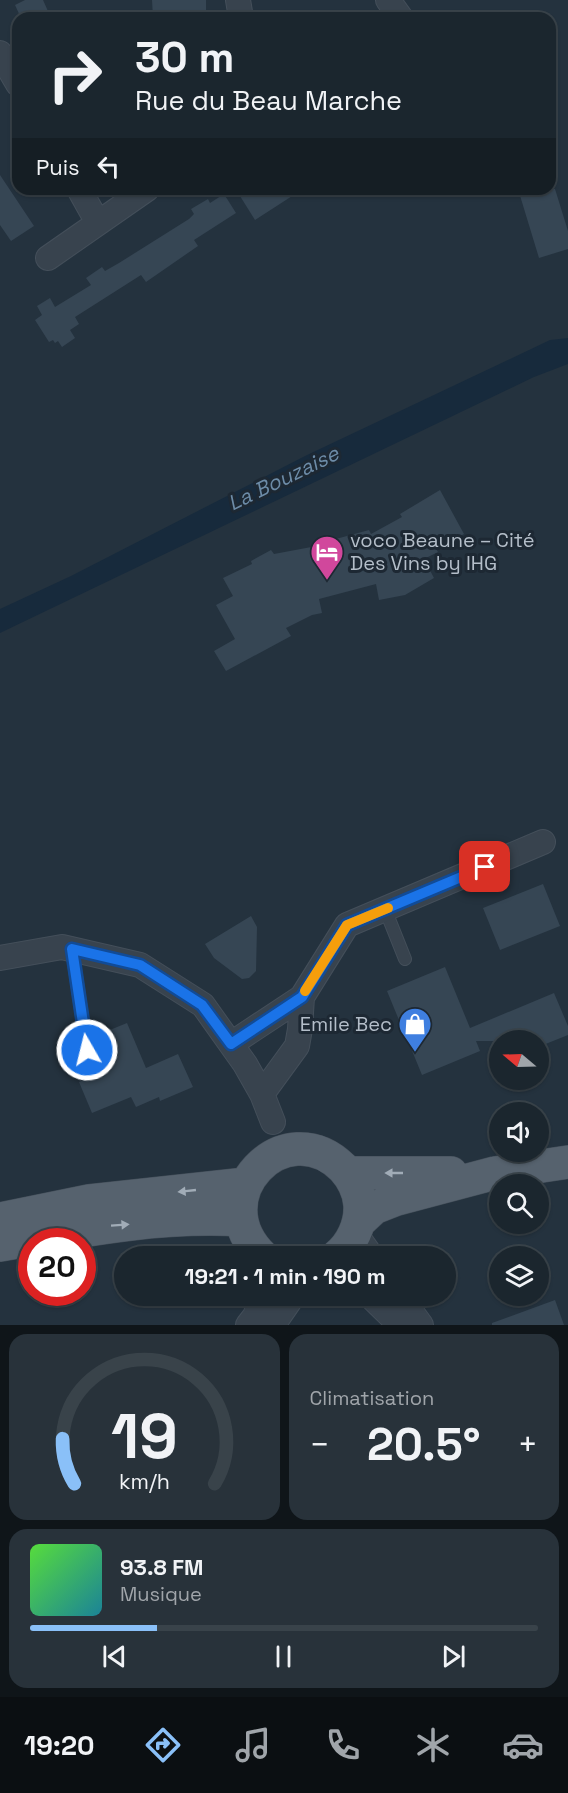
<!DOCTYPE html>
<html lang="fr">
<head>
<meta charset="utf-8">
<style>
	body { margin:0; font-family:"Space Grotesk",sans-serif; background:#28323a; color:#f1f3f6; height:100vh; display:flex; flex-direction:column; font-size:22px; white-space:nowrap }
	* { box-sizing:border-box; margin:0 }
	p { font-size:20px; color:#a0a5aa }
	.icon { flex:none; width:33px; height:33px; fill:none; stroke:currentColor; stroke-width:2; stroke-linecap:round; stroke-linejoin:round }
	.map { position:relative; height:1325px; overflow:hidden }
	.drawer { display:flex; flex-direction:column; gap:9px; padding:9px; background:#0f1519; flex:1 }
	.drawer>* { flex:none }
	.hud { position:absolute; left:12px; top:12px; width:544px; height:183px; border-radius:18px; box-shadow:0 2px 4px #0004,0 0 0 2px #39434a; background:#1b262e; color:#f1f3f6; overflow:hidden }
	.needle { width:39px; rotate:289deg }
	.fabs { position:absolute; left:489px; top:1030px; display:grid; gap:12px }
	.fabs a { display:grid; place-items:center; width:60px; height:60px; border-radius:50%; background:#1b262e; box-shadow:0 2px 4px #0004,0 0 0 2px #39434a; font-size:30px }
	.speed { position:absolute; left:18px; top:1228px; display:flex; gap:12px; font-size:30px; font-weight:700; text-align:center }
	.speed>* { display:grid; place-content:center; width:78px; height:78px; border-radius:50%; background:#1b262e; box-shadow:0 2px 4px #0004,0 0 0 2px #39434a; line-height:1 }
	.speed .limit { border:9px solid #d22; background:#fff; color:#111 }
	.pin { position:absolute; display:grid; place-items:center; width:51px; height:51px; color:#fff; margin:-26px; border-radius:12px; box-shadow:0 3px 9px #0006 }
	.me { position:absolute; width:66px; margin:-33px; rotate:352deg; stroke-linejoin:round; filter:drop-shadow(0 0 4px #0008) }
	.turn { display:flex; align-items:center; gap:21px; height:126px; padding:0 24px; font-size:27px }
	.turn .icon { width:78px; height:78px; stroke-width:2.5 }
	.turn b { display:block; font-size:42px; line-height:51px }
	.then { display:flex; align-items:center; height:57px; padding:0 24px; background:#0003; gap:12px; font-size:22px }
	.big { font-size:45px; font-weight:700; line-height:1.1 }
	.drawer .tile { flex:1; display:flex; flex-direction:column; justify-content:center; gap:9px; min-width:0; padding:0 21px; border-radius:18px; background:#28323a }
	.drawer .dial { align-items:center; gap:0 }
	.dial svg { height:156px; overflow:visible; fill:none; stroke:#39434a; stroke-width:7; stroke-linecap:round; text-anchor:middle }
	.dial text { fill:#f1f3f6; stroke:none }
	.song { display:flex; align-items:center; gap:18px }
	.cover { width:72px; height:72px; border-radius:9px; background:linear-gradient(135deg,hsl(110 70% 55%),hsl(190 70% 35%)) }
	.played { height:6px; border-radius:3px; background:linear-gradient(90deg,#8ac0f8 25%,#39434a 25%) }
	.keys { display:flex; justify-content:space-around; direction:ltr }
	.heat { display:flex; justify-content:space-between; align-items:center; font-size:33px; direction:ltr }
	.drawer .tiles { flex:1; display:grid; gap:9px; grid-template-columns:1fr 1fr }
	.tile:last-child { grid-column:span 2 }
	.trip { position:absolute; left:114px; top:1246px; width:342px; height:60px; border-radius:30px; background:#1b262e; box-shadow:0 2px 4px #0004,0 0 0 2px #39434a; font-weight:700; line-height:60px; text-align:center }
	.dock { display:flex; height:96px; justify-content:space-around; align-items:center; background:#0b0f12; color:#a0a5aa }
	.dock .icon { width:42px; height:42px }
	.dock .current { color:#8ac0f8 }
	.dock b { font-size:27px; color:#f1f3f6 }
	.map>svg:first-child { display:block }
	.water { fill:#172a3c }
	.building { fill:#364654 }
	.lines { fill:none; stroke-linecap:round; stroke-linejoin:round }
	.lane-casing { stroke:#444f5a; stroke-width:14 }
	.street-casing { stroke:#444f5a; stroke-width:26 }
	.primary-casing { stroke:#444f5a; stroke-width:34 }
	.lane { stroke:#38434e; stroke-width:12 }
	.street { stroke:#38434e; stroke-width:24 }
	.primary { stroke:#56626e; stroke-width:33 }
	.oneway { fill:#a1acb7 }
	.route-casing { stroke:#114b97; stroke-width:15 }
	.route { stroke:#1a73e8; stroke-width:10 }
	.slow { stroke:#f59e0b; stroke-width:10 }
	.labels { text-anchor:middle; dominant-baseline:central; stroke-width:6; stroke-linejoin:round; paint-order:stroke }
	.poi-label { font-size:20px; fill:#b4bec9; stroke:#1d2833; text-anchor:start }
	.water-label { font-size:21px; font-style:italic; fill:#6d8ca8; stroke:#1d2833 }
</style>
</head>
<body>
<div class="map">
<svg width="568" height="1325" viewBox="0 0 568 1325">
	<rect width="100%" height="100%" fill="#24323e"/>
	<path class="water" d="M568,338V364L534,377L0,633V609L71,576L305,456L550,340Z"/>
	<path class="building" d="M25,0H43L51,18H21L15,5Z
		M152,0H206V13L153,17Z
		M0,175L34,226L11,241L0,225Z
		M251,189H303L255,220L240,196Z
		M518,189H555L568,231V249L539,258Z
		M224,194L236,213L194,240L198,246L146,282L141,275L75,317L79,324L70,330L75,338L62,347L58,341L55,343L53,340L49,342L35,320L42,315L37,306L50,298L55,307L91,285L86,278L102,267L105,271L119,263L189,219L194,214L191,209L208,199L210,203Z
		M440,490L464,534L436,549L438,552L424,559L434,578L405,595L379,600L376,584L319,599L322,613L312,615L286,628L291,636L226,671L214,651L235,639L216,605L233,596L223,578L252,564L251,561L271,550L274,554L322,545L321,543L369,530L371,534L402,517L400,514Z
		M543,884L560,926L500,950L483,908Z
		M251,916L257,927L256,971L249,978L242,979L214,958L205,944Z
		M445,967L470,1028L554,993L568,1026V1035L538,1047V1041H476L480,1051L422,1075L408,1041L412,1029L401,1025L387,991Z
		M127,1023L146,1068L178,1054L193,1087L160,1101L159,1097L136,1107L131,1097L92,1113L79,1082L110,1068L95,1036Z
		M555,1300L564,1325H492V1323Z"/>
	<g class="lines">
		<g class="lane-casing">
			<path id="lane" d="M385,909L405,959
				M72,949L87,1050"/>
		</g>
		<g class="street-casing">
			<path id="street" d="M238,0L241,18
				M388,0L401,18
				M0,53L18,84
				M79,189L98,223
				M48,258L147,189
				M0,958L62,947L140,965L203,1005L245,1064L262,1094L273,1122
				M302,997L347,925L543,842
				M231,1044L302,997L300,1029L297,1046L262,1094
				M355,1233L372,1257
				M370,1296L400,1325
				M400,1296L421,1325
				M248,1325L255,1316L262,1296
				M273,1325L293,1296"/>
		</g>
		<g class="primary-casing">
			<path id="primary" d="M348,1173H451
				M0,1219L89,1201L246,1184
				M359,1222L374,1208L397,1199L495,1173L568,1162
				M0,1245C79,1231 160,1215 241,1220
				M263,1257C200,1197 285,1110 343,1168C352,1178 359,1191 360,1205C361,1224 352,1245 336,1257"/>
		</g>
		<use href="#lane" class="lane"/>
		<use href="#street" class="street"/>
		<use href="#primary" class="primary"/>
	</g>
	<defs><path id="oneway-solid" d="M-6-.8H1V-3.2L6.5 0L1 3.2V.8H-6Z" transform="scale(1.5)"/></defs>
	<g class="oneway">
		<use href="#oneway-solid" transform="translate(394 1173) rotate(180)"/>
		<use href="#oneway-solid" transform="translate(187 1191) rotate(174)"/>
		<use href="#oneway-solid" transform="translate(120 1225) rotate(-4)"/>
	</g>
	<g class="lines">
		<g class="route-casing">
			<path id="route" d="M87,1050L72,949L140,965L202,1005L231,1044L302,997L347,925L485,867"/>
		</g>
		<use href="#route" class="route"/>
		<path class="slow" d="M305,991L347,925L388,908"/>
	</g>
	<defs>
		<g id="hotel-pin" transform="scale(1.725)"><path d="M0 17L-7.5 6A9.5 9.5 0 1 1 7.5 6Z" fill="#d1479c" stroke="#1d2833"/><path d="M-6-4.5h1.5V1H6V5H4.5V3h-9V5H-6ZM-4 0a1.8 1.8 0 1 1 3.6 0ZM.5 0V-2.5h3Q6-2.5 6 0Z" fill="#fff"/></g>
		<g id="shop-pin" transform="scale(1.725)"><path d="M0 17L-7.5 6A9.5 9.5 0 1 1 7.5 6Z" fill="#3f7fe0" stroke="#1d2833"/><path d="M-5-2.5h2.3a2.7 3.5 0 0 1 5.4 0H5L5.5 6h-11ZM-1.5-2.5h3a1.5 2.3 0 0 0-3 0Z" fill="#fff"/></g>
	</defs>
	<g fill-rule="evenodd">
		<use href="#hotel-pin" x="327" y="552"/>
		<use href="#shop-pin" x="415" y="1024"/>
	</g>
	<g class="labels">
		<g class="poi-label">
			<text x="350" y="540">voco Beaune – Cité<tspan x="350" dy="23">Des Vins by IHG</tspan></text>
			<text x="392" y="1024" text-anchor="end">Emile Bec</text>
		</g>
		<g class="water-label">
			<text transform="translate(283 478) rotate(-26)">La Bouzaise</text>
		</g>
	</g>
</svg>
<div class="fabs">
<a><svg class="needle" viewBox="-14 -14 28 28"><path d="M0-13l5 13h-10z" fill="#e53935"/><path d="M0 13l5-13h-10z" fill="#a0a5aa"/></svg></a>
<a><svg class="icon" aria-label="sound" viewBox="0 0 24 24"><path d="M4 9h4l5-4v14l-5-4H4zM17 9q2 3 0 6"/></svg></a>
<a><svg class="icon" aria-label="search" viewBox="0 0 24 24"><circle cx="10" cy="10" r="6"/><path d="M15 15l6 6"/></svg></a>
<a><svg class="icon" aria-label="layers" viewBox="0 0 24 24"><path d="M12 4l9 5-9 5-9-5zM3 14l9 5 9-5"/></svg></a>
</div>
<div class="speed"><div class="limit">20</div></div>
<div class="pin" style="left:485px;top:867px;background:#d93025"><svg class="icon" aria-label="arrive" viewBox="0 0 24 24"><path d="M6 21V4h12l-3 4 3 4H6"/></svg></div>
<svg class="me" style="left:87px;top:1050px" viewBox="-20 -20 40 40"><circle r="17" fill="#1a73e8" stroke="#fff" stroke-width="3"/><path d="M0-11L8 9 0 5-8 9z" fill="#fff"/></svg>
<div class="trip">19:21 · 1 min · 190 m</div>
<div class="hud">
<div class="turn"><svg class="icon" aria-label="right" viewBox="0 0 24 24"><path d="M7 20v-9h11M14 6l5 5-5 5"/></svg><div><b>30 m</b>Rue du Beau Marche</div></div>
<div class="then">Puis<svg class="icon" aria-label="left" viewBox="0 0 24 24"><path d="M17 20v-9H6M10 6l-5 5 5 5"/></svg></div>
</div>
</div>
<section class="drawer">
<div class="tiles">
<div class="tile dial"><svg viewBox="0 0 100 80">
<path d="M14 69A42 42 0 1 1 86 69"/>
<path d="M14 69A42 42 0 0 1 8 46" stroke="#8ac0f8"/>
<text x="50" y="56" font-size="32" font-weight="700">19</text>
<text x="50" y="72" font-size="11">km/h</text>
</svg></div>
<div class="tile"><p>Climatisation</p>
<div class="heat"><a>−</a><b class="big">20.5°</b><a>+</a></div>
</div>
<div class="tile">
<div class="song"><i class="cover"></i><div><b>93.8 FM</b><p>Musique</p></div></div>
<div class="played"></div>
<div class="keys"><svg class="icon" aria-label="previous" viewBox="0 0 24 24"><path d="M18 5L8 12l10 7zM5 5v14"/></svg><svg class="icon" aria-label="pause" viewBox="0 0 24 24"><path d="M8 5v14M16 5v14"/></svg><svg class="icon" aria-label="next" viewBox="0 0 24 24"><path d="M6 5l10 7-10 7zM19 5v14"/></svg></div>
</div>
</div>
</section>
<nav class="dock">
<b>19:20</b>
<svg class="icon current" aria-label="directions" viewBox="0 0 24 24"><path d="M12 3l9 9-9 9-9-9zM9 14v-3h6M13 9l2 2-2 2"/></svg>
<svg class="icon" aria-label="music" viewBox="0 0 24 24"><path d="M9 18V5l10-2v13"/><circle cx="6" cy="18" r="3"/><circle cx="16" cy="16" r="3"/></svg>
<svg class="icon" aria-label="phone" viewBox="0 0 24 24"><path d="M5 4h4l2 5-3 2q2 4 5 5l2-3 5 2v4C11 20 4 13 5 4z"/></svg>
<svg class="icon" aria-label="climate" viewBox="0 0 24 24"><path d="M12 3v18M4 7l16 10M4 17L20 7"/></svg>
<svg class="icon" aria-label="car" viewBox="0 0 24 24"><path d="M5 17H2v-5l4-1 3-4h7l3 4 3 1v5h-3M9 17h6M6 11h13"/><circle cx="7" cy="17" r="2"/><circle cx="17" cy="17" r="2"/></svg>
</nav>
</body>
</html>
